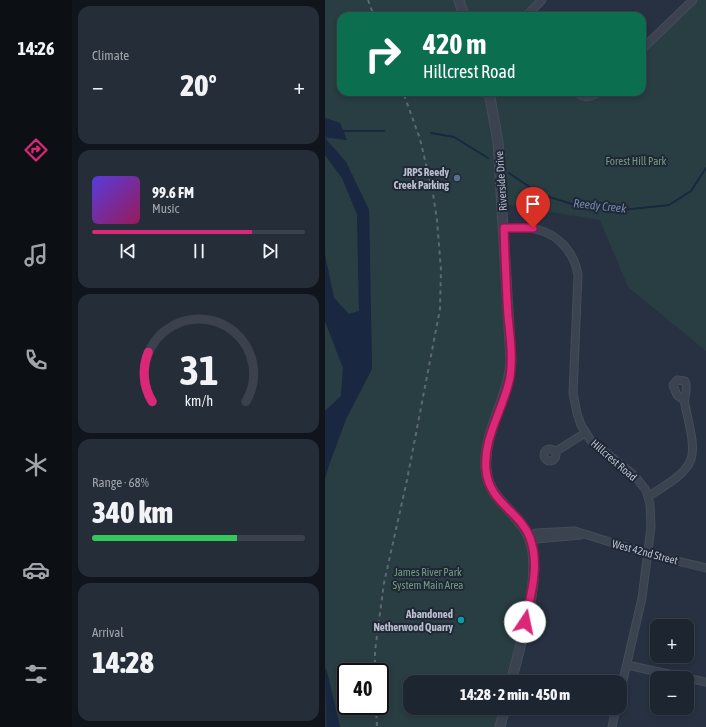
<!DOCTYPE html>
<html lang="en">
<head>
<meta charset="utf-8">
<style>
	body { margin:0; font-family:"Asap Condensed",sans-serif; background:#252d39; color:#f1f3f6; height:100vh; display:flex; flex-direction:column; font-size:15px; white-space:nowrap }
	* { box-sizing:border-box; margin:0 }
	p { font-size:13px; color:#a0a5ab }
	.icon { flex:none; width:22px; height:22px; fill:none; stroke:currentColor; stroke-width:2; stroke-linecap:round; stroke-linejoin:round }
	.map { position:relative; flex:1; overflow:hidden }
	.sheet { display:flex; flex-direction:column; gap:6px; padding:6px; background:#10141b; width:253px }
	.sheet>* { flex:none }
	.banner { position:absolute; left:12px; top:12px; width:309px; height:84px; border-radius:12px; box-shadow:0 2px 6px #0003,0 0 0 1px #3b424d; background:#0b6e4f; color:#fff; overflow:hidden }
	.buttons { position:absolute; left:325px; top:619px; display:grid; gap:8px }
	.buttons a { display:grid; place-items:center; width:44px; height:44px; border-radius:8px; background:#1d2531; box-shadow:0 2px 6px #0003,0 0 0 1px #3b424d; font-size:20px }
	.speed { position:absolute; left:12px; top:663px; display:flex; gap:8px; font-size:20px; font-weight:700; text-align:center }
	.speed>* { display:grid; place-content:center; width:52px; height:52px; border-radius:50%; background:#1d2531; box-shadow:0 2px 6px #0003,0 0 0 1px #3b424d; line-height:1 }
	.speed .limit { border:2px solid #111; border-radius:6px; background:#fff; color:#111 }
	.pin { position:absolute; display:grid; place-items:center; width:34px; height:34px; color:#fff; margin:-41px -17px; border-radius:50% 50% 50% 0; rotate:-45deg; box-shadow:0 0 4px #0007 }
	.pin .icon { rotate:45deg }
	.me { position:absolute; width:44px; margin:-22px; rotate:11deg; stroke-linejoin:round; filter:drop-shadow(0 0 3px #0008) }
	.turn { display:flex; align-items:center; gap:14px; height:84px; padding:0 20px; font-size:18px }
	.turn .icon { width:52px; height:52px; stroke-width:2.5 }
	.turn b { display:block; font-size:28px; line-height:34px }
	.big { font-size:30px; font-weight:800; line-height:1.1 }
	.sheet .widget { flex:1; display:flex; flex-direction:column; justify-content:center; gap:6px; min-width:0; padding:0 14px; border-radius:12px; background:#252d39 }
	.sheet .dial { align-items:center; gap:0 }
	.dial svg { height:104px; overflow:visible; fill:none; stroke:#3b424d; stroke-width:7; stroke-linecap:round; text-anchor:middle }
	.dial text { fill:#f1f3f6; stroke:none }
	.song { display:flex; align-items:center; gap:12px }
	.cover { width:48px; height:48px; border-radius:6px; background:linear-gradient(135deg,hsl(250 70% 55%),hsl(330 70% 35%)) }
	.played { height:4px; border-radius:2px; background:linear-gradient(90deg,#db2777 75%,#3b424d 75%) }
	.keys { display:flex; justify-content:space-around; direction:ltr }
	.heat { display:flex; justify-content:space-between; align-items:center; font-size:22px; direction:ltr }
	.charge { height:6px; border-radius:3px; background:linear-gradient(90deg,#34c759 68%,#3b424d 0) }
	.trip { position:absolute; left:78px; top:675px; width:224px; height:40px; border-radius:12px; background:#1d2531; box-shadow:0 2px 6px #0003,0 0 0 1px #3b424d; font-weight:800; line-height:40px; text-align:center }
	main { display:flex; flex:1; min-height:0 }
	.tab-bar { display:flex; flex-direction:column; width:72px; justify-content:space-around; align-items:center; background:#0c0f14; color:#a0a5ab }
	.tab-bar .icon { width:28px; height:28px }
	.tab-bar .current { color:#db2777 }
	.tab-bar b { font-size:18px; color:#f1f3f6 }
	.map>svg:first-child { display:block }
	.green { fill:#293e42; fill-rule:evenodd }
	.water { fill:#192740 }
	.lines { fill:none; stroke-linecap:round; stroke-linejoin:round }
	.stream { stroke:#192740; stroke-width:2 }
	.minor-casing { stroke:#454c5a; stroke-width:9 }
	.tertiary-casing { stroke:#454c5a; stroke-width:11 }
	.minor { stroke:#3b4351; stroke-width:7 }
	.tertiary { stroke:#3b4351; stroke-width:9 }
	.rail { stroke:#5d6778; stroke-width:2; stroke-dasharray:4 4; stroke-linecap:butt }
	.route-casing { stroke:#8e194d; stroke-width:10 }
	.route { stroke:#db2777; stroke-width:7 }
	.service-dot { fill:#5c6f8a; stroke:#202837; stroke-width:1.5 }
	.culture-dot { fill:#0f9aa8; stroke:#202837; stroke-width:1.5 }
	.labels { text-anchor:middle; dominant-baseline:central; stroke-width:4; stroke-linejoin:round; paint-order:stroke }
	.park-label { font-size:11px; fill:#709c7c; stroke:#202837 }
	.poi-label { font-size:11px; font-weight:bold; fill:#b8becb; stroke:#202837; text-anchor:end }
	.street-label { font-size:11px; fill:#b8becb; stroke:#202837 }
	.water-label { font-size:12px; font-style:italic; fill:#7287a9; stroke:#202837 }
</style>
</head>
<body>
<main>
<nav class="tab-bar">
<b>14:26</b>
<svg class="icon current" aria-label="directions" viewBox="0 0 24 24"><path d="M12 3l9 9-9 9-9-9zM9 14v-3h6M13 9l2 2-2 2"/></svg>
<svg class="icon" aria-label="music" viewBox="0 0 24 24"><path d="M9 18V5l10-2v13"/><circle cx="6" cy="18" r="3"/><circle cx="16" cy="16" r="3"/></svg>
<svg class="icon" aria-label="phone" viewBox="0 0 24 24"><path d="M5 4h4l2 5-3 2q2 4 5 5l2-3 5 2v4C11 20 4 13 5 4z"/></svg>
<svg class="icon" aria-label="climate" viewBox="0 0 24 24"><path d="M12 3v18M4 7l16 10M4 17L20 7"/></svg>
<svg class="icon" aria-label="car" viewBox="0 0 24 24"><path d="M5 17H2v-5l4-1 3-4h7l3 4 3 1v5h-3M9 17h6M6 11h13"/><circle cx="7" cy="17" r="2"/><circle cx="17" cy="17" r="2"/></svg>
<svg class="icon" aria-label="filters" viewBox="0 0 24 24"><path d="M4 7h16M4 17h16"/><circle cx="9" cy="7" r="2"/><circle cx="15" cy="17" r="2"/></svg>
</nav>
<section class="sheet">
<div class="widget"><p>Climate</p>
<div class="heat"><a>−</a><b class="big">20°</b><a>+</a></div>
</div>
<div class="widget">
<div class="song"><i class="cover"></i><div><b>99.6 FM</b><p>Music</p></div></div>
<div class="played"></div>
<div class="keys"><svg class="icon" aria-label="previous" viewBox="0 0 24 24"><path d="M18 5L8 12l10 7zM5 5v14"/></svg><svg class="icon" aria-label="pause" viewBox="0 0 24 24"><path d="M8 5v14M16 5v14"/></svg><svg class="icon" aria-label="next" viewBox="0 0 24 24"><path d="M6 5l10 7-10 7zM19 5v14"/></svg></div>
</div>
<div class="widget dial"><svg viewBox="0 0 100 80">
<path d="M14 69A42 42 0 1 1 86 69"/>
<path d="M14 69A42 42 0 0 1 11 31" stroke="#db2777"/>
<text x="50" y="56" font-size="32" font-weight="700">31</text>
<text x="50" y="72" font-size="11">km/h</text>
</svg></div>
<div class="widget"><p>Range · 68%</p><b class="big">340 km</b><div class="charge"></div></div>
<div class="widget"><p>Arrival</p><b class="big">14:28</b></div>
</section>
<div class="map">
<svg width="381" height="727" viewBox="0 0 381 727">
	<rect width="100%" height="100%" fill="#273141"/>
	<path class="green" d="M0,0H217L201,16H16V92H253L255,95L273,92H317V49L368,0H381V351L303,287L275,220L178,204L186,361L169,424L162,478L188,515L209,556L186,682H85V708H180L175,727H15L0,668V479L4,465L21,419L47,369L44,210L21,162L0,138L22,140L15,123L0,118ZM21,672H55V706H21Z
		M0,155L17,178L32,214L34,311L24,314L9,298L0,255Z
		M0,321L18,368L16,396L0,411Z"/>
	<path class="water" d="M0,118L15,123L22,140L0,137Z
		M0,138L21,162L44,210L47,369L21,419L4,465L0,479V411L16,396L18,368L0,321V255L9,298L24,314L34,311L32,214L17,178L0,155Z
		M0,668L2,671L15,727H2Z"/>
	<g class="lines">
		<path class="stream" d="M18,131H59
			M106,133L129,137L163,158
			M184,173L215,194L250,205L297,210L344,205L366,191L381,168"/>
		<g class="minor-casing">
			<path id="minor" d="M201,16L217,0
				M317,49L368,0
				M252,92C259,99 265,98 273,92
				M179,228C190,228 203,226 214,230C234,235 250,254 253,275L248,393L252,413L256,425L266,441L309,475L321,490L325,504L326,527L317,598L295,693
				M219 455a6 6 0 1 1 12 0a6 6 0 1 1-12 0Z
				M230,452L260,433
				M324,496C374,465 373,462 360,405C358,397 364,390 360,381L352,380L348,385L352,395L359,400
				M204,537L211,533L250,531L323,554L381,568
				M204,537L212,539L256,535
				M302,665L381,682
				M287,727L291,708"/>
		</g>
		<g class="tertiary-casing">
			<path id="tertiary" d="M134,0L139,16
				M164,92L173,142L186,361C184,399 158,431 161,469C163,500 192,510 204,537C219,571 195,646 186,682
				M175,727L180,708"/>
		</g>
		<use href="#minor" class="minor"/>
		<use href="#tertiary" class="tertiary"/>
		<path class="rail" d="M43,0L49,16
			M50,672V651L59,583L82,480L115,309L116,270L112,220L108,194L95,139L78,92
			M51,706L52,727"/>
	</g>
	<g class="lines">
		<g class="route-casing">
			<path id="route" d="M200,622C206,594 215,565 205,538C195,511 164,503 161,470C158,436 179,409 185,377C188,357 185,335 183,316C181,286 180,257 179,228H208"/>
		</g>
		<use href="#route" class="route"/>
	</g>
	<circle class="service-dot" cx="132" cy="178" r="4"/>
	<circle class="culture-dot" cx="136" cy="620" r="4"/>
	<g class="labels">
		<g class="park-label">
			<text x="311" y="161">Forest Hill Park</text>
			<text x="103" y="572">James River Park<tspan x="103" dy="13">System Main Area</tspan></text>
		</g>
		<g class="poi-label">
			<text x="124" y="172">JRPS Reedy<tspan x="124" dy="13">Creek Parking</tspan></text>
			<text x="128" y="614">Abandoned<tspan x="128" dy="13">Netherwood Quarry</tspan></text>
		</g>
		<g class="street-label">
			<text transform="translate(176 181) rotate(-94)">Riverside Drive</text>
			<text transform="translate(289 460) rotate(41)">Hillcrest Road</text>
			<text transform="translate(320 552) rotate(15)">West 42nd Street</text>
		</g>
		<g class="water-label">
			<text transform="translate(275 206) rotate(6)">Reedy Creek</text>
		</g>
	</g>
</svg>
<div class="buttons">
<a>+</a>
<a>−</a>
</div>
<div class="speed"><div class="limit">40</div></div>
<div class="pin" style="left:208px;top:228px;background:#d93025"><svg class="icon" aria-label="arrive" viewBox="0 0 24 24"><path d="M6 21V4h12l-3 4 3 4H6"/></svg></div>
<svg class="me" style="left:200px;top:622px" viewBox="-20 -20 40 40"><circle r="19" fill="#fff"/><path d="M0-13L10 11 0 6-10 11z" fill="#db2777"/></svg>
<div class="trip">14:28 · 2 min · 450 m</div>
<div class="banner">
<div class="turn"><svg class="icon" aria-label="right" viewBox="0 0 24 24"><path d="M7 20v-9h11M14 6l5 5-5 5"/></svg><div><b>420 m</b>Hillcrest Road</div></div>
</div>
</div>
</main>
</body>
</html>
